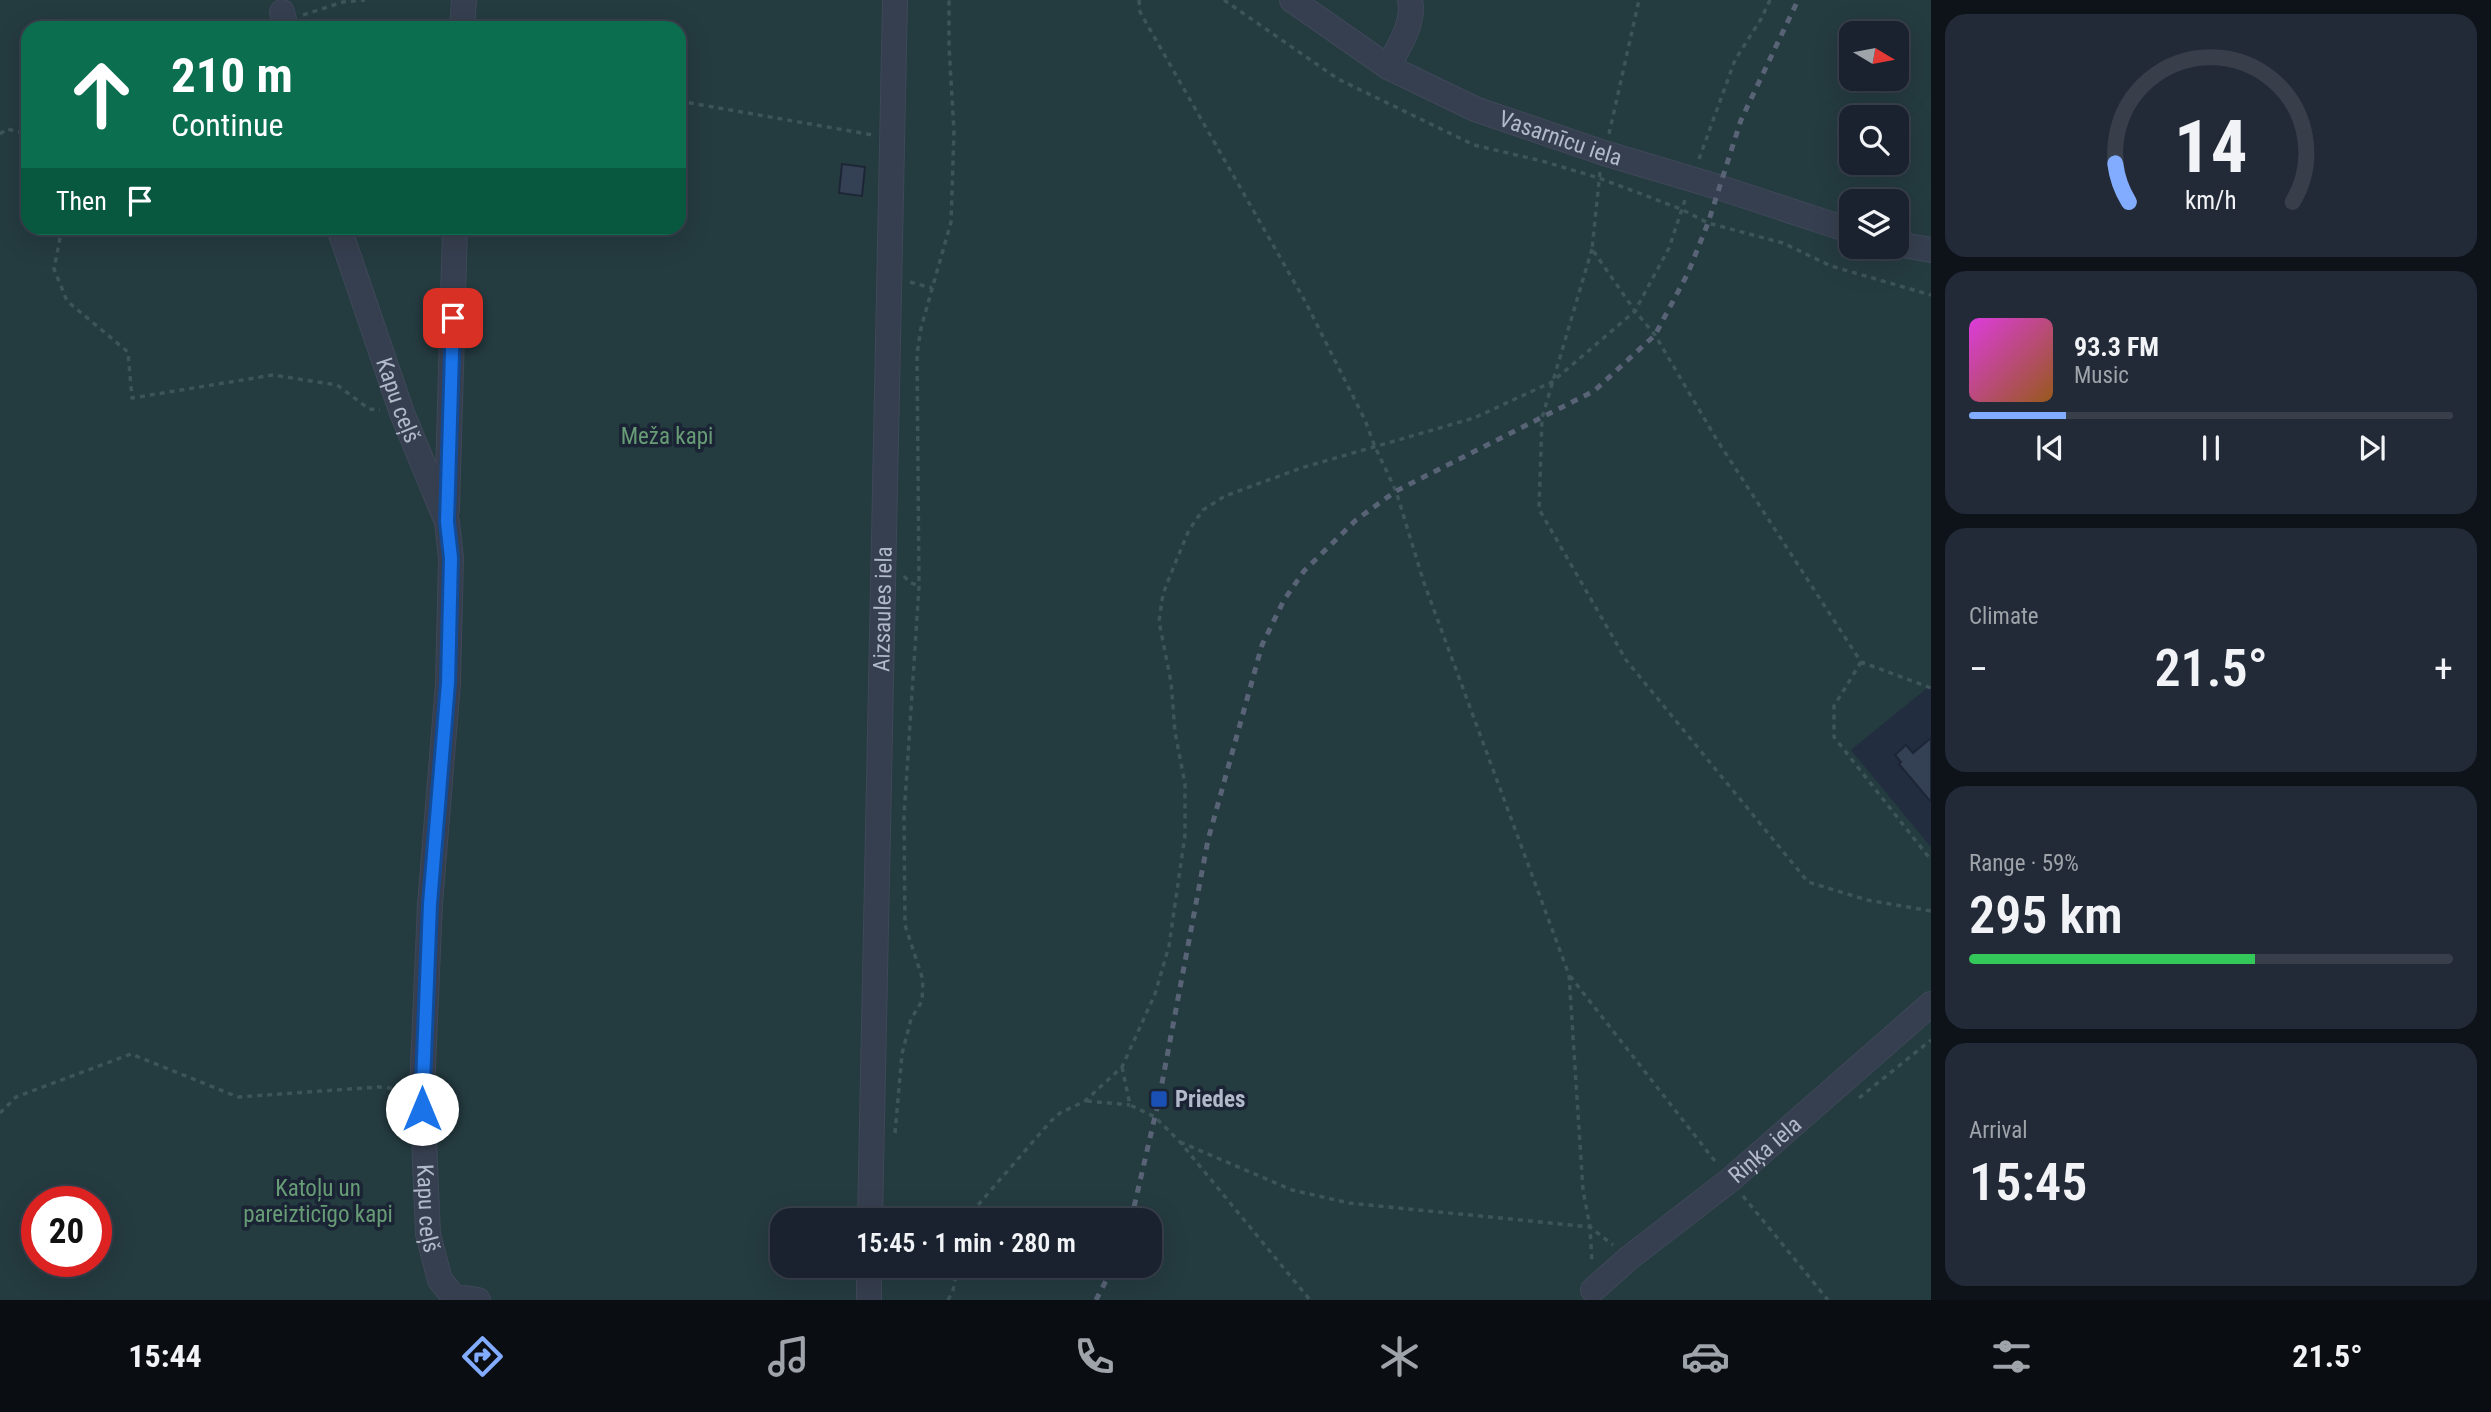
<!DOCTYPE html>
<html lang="en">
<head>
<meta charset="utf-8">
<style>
	body { margin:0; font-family:"Roboto Condensed",sans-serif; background:#232a37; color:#f1f3f6; height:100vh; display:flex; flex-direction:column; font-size:26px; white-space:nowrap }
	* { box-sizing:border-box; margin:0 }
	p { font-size:23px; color:#9fa4aa }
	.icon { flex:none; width:38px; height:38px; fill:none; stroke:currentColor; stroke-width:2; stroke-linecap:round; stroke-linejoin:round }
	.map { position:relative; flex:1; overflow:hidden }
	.drawer { display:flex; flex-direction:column; gap:14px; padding:14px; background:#0e131a; width:560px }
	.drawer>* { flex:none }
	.banner { position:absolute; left:21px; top:21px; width:665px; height:214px; border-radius:21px; box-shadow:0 7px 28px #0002,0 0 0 2px #383f4b; background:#0b6e4f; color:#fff; overflow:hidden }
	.needle { width:46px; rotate:100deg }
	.tools { position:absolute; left:1839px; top:21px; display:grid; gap:14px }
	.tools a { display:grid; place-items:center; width:70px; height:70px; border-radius:14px; background:#1a222f; box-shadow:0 7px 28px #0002,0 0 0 2px #383f4b; font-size:35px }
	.speed { position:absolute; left:21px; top:1186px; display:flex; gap:14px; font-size:35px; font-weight:700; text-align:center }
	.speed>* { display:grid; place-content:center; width:91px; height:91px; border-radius:50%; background:#1a222f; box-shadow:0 7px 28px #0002,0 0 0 2px #383f4b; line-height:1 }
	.speed .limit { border:10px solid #d22; background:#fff; color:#111 }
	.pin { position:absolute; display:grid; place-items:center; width:60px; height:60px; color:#fff; margin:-30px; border-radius:14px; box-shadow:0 4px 10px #0006 }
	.me { position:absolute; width:77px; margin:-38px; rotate:0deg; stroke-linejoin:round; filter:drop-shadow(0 0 5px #0008) }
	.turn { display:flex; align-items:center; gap:24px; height:147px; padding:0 35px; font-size:32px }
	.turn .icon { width:91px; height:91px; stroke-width:2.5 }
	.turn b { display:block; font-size:49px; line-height:60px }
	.then { display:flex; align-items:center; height:66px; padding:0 35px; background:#0003; gap:14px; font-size:26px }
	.big { font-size:52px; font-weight:600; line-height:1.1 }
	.drawer .widget { flex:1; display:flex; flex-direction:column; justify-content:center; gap:10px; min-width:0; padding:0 24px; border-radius:21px; background:#232a37 }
	.drawer .dial { align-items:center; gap:0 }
	.dial svg { height:182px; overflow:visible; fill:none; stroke:#383f4b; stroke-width:7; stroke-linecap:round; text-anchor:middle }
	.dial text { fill:#f1f3f6; stroke:none }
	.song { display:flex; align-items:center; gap:21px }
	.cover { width:84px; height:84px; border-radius:10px; background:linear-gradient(135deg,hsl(300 70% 55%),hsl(30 70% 35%)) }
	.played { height:7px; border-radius:4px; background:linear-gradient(90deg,#82acff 20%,#383f4b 20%) }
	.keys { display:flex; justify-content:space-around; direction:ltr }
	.heat { display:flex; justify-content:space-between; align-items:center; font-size:38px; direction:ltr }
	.charge { height:10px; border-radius:5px; background:linear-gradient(90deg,#34c759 59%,#383f4b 0) }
	.trip { position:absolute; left:770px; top:1208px; width:392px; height:70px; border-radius:21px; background:#1a222f; box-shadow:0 7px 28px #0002,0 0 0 2px #383f4b; font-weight:600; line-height:70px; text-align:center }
	.menu { display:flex; height:112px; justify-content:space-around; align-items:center; background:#0a0e13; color:#9fa4aa }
	.menu .icon { width:49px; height:49px }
	.menu .current { color:#82acff }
	.menu b { font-size:32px; color:#f1f3f6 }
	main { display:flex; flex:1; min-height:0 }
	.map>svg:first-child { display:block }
	.green { fill:#243b40; fill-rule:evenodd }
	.building { fill:#344155; stroke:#1d2636; stroke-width:2 }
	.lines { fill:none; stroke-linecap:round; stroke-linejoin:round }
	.minor-casing { stroke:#3f4858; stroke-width:26 }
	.path { stroke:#3d5458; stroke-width:3.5; stroke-dasharray:5 5; stroke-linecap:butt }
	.minor { stroke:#363f4f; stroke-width:24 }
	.rail { stroke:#586376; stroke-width:5; stroke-dasharray:7 7; stroke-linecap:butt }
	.route-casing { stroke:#114b97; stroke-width:18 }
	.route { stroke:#1a73e8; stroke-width:12 }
	.transit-dot { fill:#1a4fb4; stroke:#1b2434; stroke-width:2.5 }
	.labels { text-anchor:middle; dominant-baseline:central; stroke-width:7; stroke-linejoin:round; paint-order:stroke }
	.street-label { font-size:23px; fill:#b2baca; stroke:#1b2434 }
	.park-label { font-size:23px; fill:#679c76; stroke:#1b2434 }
	.poi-label { font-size:23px; font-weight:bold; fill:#b2baca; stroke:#1b2434; text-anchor:start }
</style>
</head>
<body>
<main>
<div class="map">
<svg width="1931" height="1300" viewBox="0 0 1931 1300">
	<rect width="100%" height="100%" fill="#222d3f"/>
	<path class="green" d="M0,0H1931V685L1851,750L1931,847V1300H0ZM28,28H679V228H28ZM1852,33H1897V79H1852ZM1852,117H1897V163H1852ZM1852,201H1897V247H1852ZM37,1202H96V1262H37ZM782,1220H1150V1265H782Z"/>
	<path class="building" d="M842,164L865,167L862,196L839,193Z
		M1931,738V802L1899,764L1901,762L1895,755L1906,745L1913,753Z"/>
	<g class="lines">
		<g class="minor-casing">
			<g id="minor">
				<path id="s1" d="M1292,0L1388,67L1475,109L1604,153L1718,187L1852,231"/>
				<path d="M282,12L286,28"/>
				<path d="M462,28L464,0"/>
				<path d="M1388,67C1398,47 1415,24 1410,0"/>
				<path id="s2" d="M339,228L402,413L447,522L451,558L448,683L430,904L422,1090L428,1234L440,1280L453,1296L478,1300"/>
				<path d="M1897,244L1931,250"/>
				<path d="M447,510L455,228"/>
				<path id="s3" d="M870,1220L895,0"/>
				<path id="s4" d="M1593,1290L1629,1258L1730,1180L1931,1004"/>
				<path d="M869,1300V1265"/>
			</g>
		</g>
		<path class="path" d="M1139,0L1140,12L1305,301L1365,420L1375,447L1396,491L1424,583L1569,975L1583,1190L1590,1227L1592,1263
			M1224,0L1338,79L1474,145L1542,161L1599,178L1681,209L1708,223L1783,243L1831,266L1931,295
			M303,15L343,2L365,0
			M679,101L873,135
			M0,134L7,129L28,134
			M1609,134L1639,0
			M1699,159L1735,60L1761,19L1770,0
			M1600,172L1592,249L1635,311L1655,335L1717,440L1861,662L1931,688
			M62,228L54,269L67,301L128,352L132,398L273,375L337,385L369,409L380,410
			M1592,249L1542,418L1539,509L1626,660L1808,882L1867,900L1931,911
			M910,282L932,288
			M904,576L909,582L919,586
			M1861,662L1834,706V737L1931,860
			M1570,976L1718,1165
			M1122,1067L1130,1105L1155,1117L1180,1142L1310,1300
			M1859,1098L1931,1040
			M1087,1101L1130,1105
			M0,1113L16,1097L131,1054L238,1097L378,1087L402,1089
			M895,1133L902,1054L911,1019L922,1001L923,980L905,925L904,816L919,586L917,354L921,328L951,222L954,131L949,47V0
			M1180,1142L1292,1190L1349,1203L1590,1227L1613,1245
			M1743,1196L1828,1300
			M965,1220L1050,1122L1060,1113L1085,1101L1122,1067L1155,994L1169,946L1185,835V784L1175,732L1171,682L1159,621L1163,594L1174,566L1189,530L1203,510L1225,496L1301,468L1474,418L1552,382L1635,311L1669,248L1685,200
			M948,1300L953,1290L958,1265"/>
		<use href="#minor" class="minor"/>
		<path class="rail" d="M1131,1220L1159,1099L1208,840L1262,645L1284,600L1304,571L1356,520L1396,491L1594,391L1655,335L1688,273L1708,223L1741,120L1798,0
			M1096,1300L1114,1265"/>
	</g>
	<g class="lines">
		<g class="route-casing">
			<path id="route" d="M422,1109L430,904L448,683L451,558L447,522L453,318"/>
		</g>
		<use href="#route" class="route"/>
	</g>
	<rect class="transit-dot" x="1150" y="1090" width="18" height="18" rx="3.5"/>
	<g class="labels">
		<g class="street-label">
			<text stroke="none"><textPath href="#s1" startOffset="304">Vasarnīcu iela</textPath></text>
			<text stroke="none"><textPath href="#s2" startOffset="182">Kapu ceļš</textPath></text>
			<text stroke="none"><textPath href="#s3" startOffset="611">Aizsaules iela</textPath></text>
			<text stroke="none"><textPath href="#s4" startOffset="222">Riņķa iela</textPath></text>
			<text stroke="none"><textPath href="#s2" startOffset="1001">Kapu ceļš</textPath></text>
		</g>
		<g class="park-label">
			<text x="667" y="436">Meža kapi</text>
			<text x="318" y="1188">Katoļu un<tspan x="318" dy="26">pareizticīgo kapi</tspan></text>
		</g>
		<g class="poi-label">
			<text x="1175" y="1099">Priedes</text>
		</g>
	</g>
</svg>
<div class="tools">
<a><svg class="needle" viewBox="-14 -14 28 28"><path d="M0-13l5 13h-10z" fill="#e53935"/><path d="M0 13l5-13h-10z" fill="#9fa4aa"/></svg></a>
<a><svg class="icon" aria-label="search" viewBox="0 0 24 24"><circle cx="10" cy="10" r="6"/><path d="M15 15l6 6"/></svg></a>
<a><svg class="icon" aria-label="layers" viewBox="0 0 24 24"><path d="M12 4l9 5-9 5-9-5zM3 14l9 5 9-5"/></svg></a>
</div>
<div class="speed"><div class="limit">20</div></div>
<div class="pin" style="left:453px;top:318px;background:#d93025"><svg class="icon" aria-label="arrive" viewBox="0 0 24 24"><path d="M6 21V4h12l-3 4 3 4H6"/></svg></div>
<svg class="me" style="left:422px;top:1109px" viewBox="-20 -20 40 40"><circle r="19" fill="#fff"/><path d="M0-13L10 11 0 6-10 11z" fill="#1a73e8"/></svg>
<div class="trip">15:45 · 1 min · 280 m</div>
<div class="banner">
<div class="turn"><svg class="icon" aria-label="ahead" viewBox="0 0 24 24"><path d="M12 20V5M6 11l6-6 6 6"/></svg><div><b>210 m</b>Continue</div></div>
<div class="then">Then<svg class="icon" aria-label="arrive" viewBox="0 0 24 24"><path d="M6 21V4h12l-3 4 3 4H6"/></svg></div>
</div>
</div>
<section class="drawer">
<div class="widget dial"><svg viewBox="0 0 100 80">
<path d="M14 69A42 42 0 1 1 86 69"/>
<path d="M14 69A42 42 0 0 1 8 52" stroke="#82acff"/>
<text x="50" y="56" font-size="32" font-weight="700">14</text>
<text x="50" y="72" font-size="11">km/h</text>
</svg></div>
<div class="widget">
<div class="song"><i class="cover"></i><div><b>93.3 FM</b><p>Music</p></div></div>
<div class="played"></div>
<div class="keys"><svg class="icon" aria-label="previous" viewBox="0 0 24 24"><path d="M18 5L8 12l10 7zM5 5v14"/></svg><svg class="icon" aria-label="pause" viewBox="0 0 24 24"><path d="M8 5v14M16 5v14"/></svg><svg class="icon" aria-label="next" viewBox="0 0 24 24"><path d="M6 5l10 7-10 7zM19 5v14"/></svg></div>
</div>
<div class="widget"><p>Climate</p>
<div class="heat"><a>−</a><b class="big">21.5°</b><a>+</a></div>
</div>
<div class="widget"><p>Range · 59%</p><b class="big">295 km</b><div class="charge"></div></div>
<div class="widget"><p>Arrival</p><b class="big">15:45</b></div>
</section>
</main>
<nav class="menu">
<b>15:44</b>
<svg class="icon current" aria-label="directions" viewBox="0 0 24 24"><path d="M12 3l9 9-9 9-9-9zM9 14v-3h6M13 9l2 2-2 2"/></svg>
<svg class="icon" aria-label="music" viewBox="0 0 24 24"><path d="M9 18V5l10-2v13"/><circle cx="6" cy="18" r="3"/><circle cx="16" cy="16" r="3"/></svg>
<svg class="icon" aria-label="phone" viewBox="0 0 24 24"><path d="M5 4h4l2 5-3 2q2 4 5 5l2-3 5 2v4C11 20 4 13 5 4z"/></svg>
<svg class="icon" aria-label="climate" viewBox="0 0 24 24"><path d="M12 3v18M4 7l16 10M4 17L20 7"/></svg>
<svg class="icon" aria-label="car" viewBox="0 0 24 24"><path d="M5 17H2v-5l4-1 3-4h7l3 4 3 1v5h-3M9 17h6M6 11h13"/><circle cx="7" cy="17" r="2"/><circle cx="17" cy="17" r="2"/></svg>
<svg class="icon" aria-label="filters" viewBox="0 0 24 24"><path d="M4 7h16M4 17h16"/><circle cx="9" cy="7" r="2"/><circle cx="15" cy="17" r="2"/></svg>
<b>21.5°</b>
</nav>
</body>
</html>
